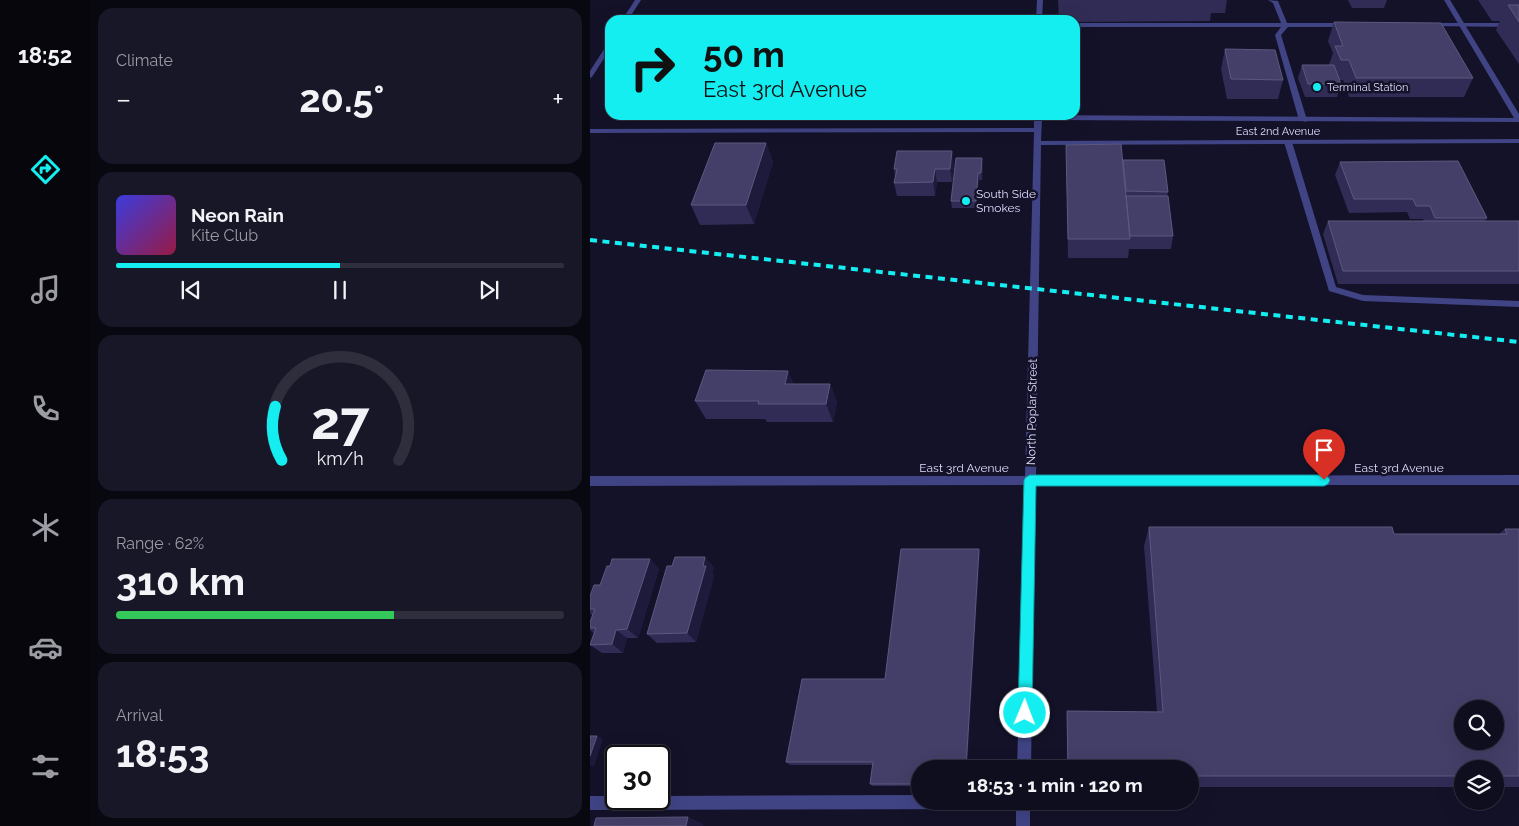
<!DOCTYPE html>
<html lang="en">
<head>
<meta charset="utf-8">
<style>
	body { margin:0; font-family:Raleway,sans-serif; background:#181728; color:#f1f3f6; height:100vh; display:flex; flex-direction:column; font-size:19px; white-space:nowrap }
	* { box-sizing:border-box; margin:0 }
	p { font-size:16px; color:#9b9ca4 }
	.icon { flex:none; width:28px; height:28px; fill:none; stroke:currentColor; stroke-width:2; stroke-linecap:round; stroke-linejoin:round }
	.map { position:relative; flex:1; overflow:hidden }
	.side { display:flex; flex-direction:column; gap:8px; padding:8px; background:#080811; width:500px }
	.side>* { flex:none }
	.top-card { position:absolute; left:15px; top:15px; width:475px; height:105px; border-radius:15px; box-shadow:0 5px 20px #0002,0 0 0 1px #2f2e3d; background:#15eef1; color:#111; overflow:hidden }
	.buttons { position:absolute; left:864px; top:700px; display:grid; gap:10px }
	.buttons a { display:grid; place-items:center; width:50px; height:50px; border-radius:50%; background:#0f0e1f; box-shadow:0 5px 20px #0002,0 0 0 1px #2f2e3d; font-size:25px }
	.speed { position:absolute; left:15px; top:745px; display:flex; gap:10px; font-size:25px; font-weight:700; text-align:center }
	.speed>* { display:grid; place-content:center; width:65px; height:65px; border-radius:50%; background:#0f0e1f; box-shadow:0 5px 20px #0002,0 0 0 1px #2f2e3d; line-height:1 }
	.speed .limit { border:2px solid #111; border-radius:8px; background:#fff; color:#111 }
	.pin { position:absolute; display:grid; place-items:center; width:42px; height:42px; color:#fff; margin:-51px -21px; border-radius:50% 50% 50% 0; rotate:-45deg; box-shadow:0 0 5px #0007 }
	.pin .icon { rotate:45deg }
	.me { position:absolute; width:55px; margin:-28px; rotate:1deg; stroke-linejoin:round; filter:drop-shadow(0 0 4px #0008) }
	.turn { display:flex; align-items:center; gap:18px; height:105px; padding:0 15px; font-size:22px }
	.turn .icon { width:65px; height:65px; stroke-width:2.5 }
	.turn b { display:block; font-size:35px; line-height:42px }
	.big { font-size:38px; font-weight:700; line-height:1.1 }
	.side .widget { flex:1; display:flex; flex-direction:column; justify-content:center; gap:8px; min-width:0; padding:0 18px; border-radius:15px; background:#181728 }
	.side .dial { align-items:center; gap:0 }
	.dial svg { height:130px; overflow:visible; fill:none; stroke:#2f2e3d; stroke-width:7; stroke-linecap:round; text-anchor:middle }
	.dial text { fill:#f1f3f6; stroke:none }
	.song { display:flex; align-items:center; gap:15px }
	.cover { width:60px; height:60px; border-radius:8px; background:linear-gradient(135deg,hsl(240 70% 55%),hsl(340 70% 35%)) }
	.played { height:5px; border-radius:2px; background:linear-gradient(90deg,#15eef1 50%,#2f2e3d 50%) }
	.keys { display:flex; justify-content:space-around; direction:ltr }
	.heat { display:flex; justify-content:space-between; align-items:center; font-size:28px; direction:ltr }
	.charge { height:8px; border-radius:4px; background:linear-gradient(90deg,#34c759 62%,#2f2e3d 0) }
	.trip { position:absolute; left:321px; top:760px; width:288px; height:50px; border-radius:25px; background:#0f0e1f; box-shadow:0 5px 20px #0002,0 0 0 1px #2f2e3d; font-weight:700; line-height:50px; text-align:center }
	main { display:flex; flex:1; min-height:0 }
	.tabs { display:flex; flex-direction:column; width:90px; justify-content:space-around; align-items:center; background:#06060c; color:#9b9ca4 }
	.tabs .icon { width:35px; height:35px }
	.tabs .active { color:#15eef1 }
	.tabs b { font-size:22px; color:#f1f3f6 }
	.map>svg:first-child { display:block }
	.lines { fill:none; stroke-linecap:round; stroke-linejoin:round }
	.service { fill:#404485; fill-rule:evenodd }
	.minor { fill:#404485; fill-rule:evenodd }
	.rail { stroke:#15eef1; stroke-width:4; stroke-dasharray:7 5.5; stroke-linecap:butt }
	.wall { fill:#312c56 }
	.shaded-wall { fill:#1e1a3c }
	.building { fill:#433f68; stroke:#5c587f; fill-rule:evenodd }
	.route { fill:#15eef1; stroke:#0e9b9d }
	.poi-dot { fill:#15eef1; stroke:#141229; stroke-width:2 }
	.labels { text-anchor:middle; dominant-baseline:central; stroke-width:5; stroke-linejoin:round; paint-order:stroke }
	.far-poi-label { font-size:11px; fill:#dddcfd; stroke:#141229; text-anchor:start }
	.far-street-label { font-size:11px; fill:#dddcfd; stroke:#141229 }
	.poi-label { font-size:12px; fill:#dddcfd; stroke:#141229; text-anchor:start }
	.street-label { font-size:12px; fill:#dddcfd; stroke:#141229 }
</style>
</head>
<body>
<main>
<nav class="tabs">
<b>18:52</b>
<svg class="icon active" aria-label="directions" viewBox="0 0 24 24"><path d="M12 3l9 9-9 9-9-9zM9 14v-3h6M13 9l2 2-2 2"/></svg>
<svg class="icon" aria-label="music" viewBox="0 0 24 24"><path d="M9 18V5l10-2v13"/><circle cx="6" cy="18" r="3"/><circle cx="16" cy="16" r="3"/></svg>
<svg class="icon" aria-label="phone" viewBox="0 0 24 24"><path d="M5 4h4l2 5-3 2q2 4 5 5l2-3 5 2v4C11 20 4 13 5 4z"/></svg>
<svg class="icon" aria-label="climate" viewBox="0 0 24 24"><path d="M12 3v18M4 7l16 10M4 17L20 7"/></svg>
<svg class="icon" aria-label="car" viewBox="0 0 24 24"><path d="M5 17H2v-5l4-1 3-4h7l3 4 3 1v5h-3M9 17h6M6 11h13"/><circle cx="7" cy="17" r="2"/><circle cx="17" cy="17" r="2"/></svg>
<svg class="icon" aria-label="filters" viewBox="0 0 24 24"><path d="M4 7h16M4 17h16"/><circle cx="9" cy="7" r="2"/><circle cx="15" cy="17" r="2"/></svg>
</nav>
<section class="side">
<div class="widget"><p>Climate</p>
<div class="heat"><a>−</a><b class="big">20.5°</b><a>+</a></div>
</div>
<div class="widget">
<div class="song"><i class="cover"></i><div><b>Neon Rain</b><p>Kite Club</p></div></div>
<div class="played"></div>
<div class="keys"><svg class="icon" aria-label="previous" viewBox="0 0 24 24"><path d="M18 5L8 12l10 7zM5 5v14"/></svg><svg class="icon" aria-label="pause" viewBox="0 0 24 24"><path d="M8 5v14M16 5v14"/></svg><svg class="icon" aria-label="next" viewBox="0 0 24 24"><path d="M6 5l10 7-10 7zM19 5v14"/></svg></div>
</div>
<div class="widget dial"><svg viewBox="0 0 100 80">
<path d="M14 69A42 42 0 1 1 86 69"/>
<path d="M14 69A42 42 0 0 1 10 36" stroke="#15eef1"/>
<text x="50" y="56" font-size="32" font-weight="700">27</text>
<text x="50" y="72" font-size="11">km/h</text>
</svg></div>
<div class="widget"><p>Range · 62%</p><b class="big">310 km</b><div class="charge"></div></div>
<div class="widget"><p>Arrival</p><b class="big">18:53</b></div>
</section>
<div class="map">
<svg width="929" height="826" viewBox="0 0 929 826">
	<rect width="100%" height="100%" fill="#141229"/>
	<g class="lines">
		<path class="service" d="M678,0L688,1L697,23H756L759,25L756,27H698L691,35L717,120L716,122L709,120L685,35L691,27H485V23H691L683,3Z
			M838,23H929V27L836,26V24Z
			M695,140H701L702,142L746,287L773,295L929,301V307L773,301L739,291L694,142Z
			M330,795V801L440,802L438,807L433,809L0,810V796H26V799H69V796Z"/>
		<path class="minor" d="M45,0H51L38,20H32Z
			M447,0H453L452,20H446Z
			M854,0H860L929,114V122L452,120L451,141L929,139V143L451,145L446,476L929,475V485H445L441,769H427L435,485L0,486V476H435L444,132L0,133V129L444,128V115L924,118Z
			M20,42V49L2,77L0,78V71L18,43Z
			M426,801H440V826H426Z"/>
		<path class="rail" d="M0,240L929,342"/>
	</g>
	<path class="wall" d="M468,0H637L635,13H621L620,21L485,22V20H469Z
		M758,0H797L794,8H762Z
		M888,0H929V64L906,30L910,21H902Z
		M744,22L883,78L874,97H759L753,80H749L751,84L747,97H715L708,78L712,65H739L743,53L738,41Z
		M635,49L693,80L688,99H637L631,69Z
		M176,143L183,162L164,224L110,225L101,205Z
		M476,145L533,160L578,192L577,196L583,236L581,249H539L538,258H478Z
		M750,162L897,218L895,221H929V284H748L733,234L738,221H834L833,219H820L817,212L759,213L745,175Z
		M364,164L362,182H347L345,196H307L304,183L305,176L304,169Z
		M393,164L392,180H389L386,208H362L361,201Z
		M204,384H240L247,402L243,422H177L175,419H116L105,401Z
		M559,527L804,534H909L915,529H929V787H905V769H872V787H600V769H477V711L567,712L554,546Z
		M389,549L390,554L330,769V786H283L280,784L282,765H200L196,762L295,679Z
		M60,559L69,569L48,638H37L33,653H12L0,645L4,633L0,630V622L2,615L0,613V596L10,585L20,566Z
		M124,567L122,574L124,576L106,642L67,643L57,634Z"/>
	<path class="shaded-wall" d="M176,143L183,162L164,224L156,205Z
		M362,151L364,164L362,182L360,169Z
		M392,158L393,164L392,180L391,173Z
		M345,169L347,182L345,196L343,182Z
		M388,173L389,180L386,208V201Z
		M198,371L206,389L195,384Z
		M240,384L247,402L243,422L236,404Z
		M389,549L390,554L377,769H376Z
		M115,557L124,567L122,574L124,576L106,642L97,633Z
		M60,559L69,569L48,638L37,629Z
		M26,630L37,638L33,653L22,644Z
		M7,736L13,739L4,767L0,765V756Z
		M98,817L114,824L113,826H96Z"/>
	<path class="building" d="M918,5H929V22Z
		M744,22L851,23L883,78H766L759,60H751L745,46H753Z
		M635,49L685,50L693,80L641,79Z
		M712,65H744L751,84H718Z
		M125,143H176L156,205H101Z
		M531,144L540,239H478L476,145Z
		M307,151H362L360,169H345L343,182L304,183L307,169H304Z
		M366,158H392L391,173H388L386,201H361Z
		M533,160H574L578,192L536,191Z
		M868,161L897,218H845L840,206H826L823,199H764L750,162Z
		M536,196H578L583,236H540Z
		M738,221H929V271H753Z
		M116,370L198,371L195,384H240L236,404H168L169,401H105Z
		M559,527H802L804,534H917L915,529H929V776H905V769H872V776H600V769H478L477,711L573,712ZM872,709H905V741H872Z
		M311,549H389L376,769H330V784H280L283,762H196L212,679H295Z
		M85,557H115L113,566H116L97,633L57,634L77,566H82Z
		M22,559H60L37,629L26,630L22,644L0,645L6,628H0V622L5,609H0V596L4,585H10L17,566H20Z
		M0,736H7L0,756Z
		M98,817L96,826H4L6,818Z"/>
	<path class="route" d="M440,475H734L738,477L740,480L738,484L734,486H446L442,713L440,718L435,720L430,718L428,713L434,480L436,477Z"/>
	<g class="poi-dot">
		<circle cx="727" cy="87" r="5"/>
		<circle cx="376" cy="201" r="5"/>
	</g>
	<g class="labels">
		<g class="far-poi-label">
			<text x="737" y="87">Terminal Station</text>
		</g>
		<g class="far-street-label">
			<text x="688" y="131">East 2nd Avenue</text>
		</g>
		<g class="poi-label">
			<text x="386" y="194">South Side<tspan x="386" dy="14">Smokes</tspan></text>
		</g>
		<g class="street-label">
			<text transform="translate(442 412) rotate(-89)">North Poplar Street</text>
			<text x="374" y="468">East 3rd Avenue</text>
			<text x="809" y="468">East 3rd Avenue</text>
		</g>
	</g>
</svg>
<div class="buttons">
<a><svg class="icon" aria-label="search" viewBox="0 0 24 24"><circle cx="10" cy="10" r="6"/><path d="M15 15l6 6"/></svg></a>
<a><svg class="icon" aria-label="layers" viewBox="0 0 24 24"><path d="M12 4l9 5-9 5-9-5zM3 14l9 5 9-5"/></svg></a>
</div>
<div class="speed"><div class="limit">30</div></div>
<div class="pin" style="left:734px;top:480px;background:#d93025"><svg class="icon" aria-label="arrive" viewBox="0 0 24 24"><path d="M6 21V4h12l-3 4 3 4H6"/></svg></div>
<svg class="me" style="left:435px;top:713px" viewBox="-20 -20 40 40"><circle r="17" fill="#15eef1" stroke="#fff" stroke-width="3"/><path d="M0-11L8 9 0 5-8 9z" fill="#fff"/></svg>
<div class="trip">18:53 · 1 min · 120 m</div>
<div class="top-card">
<div class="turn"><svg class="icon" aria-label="right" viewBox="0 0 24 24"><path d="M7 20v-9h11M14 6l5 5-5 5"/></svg><div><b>50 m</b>East 3rd Avenue</div></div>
</div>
</div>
</main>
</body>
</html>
